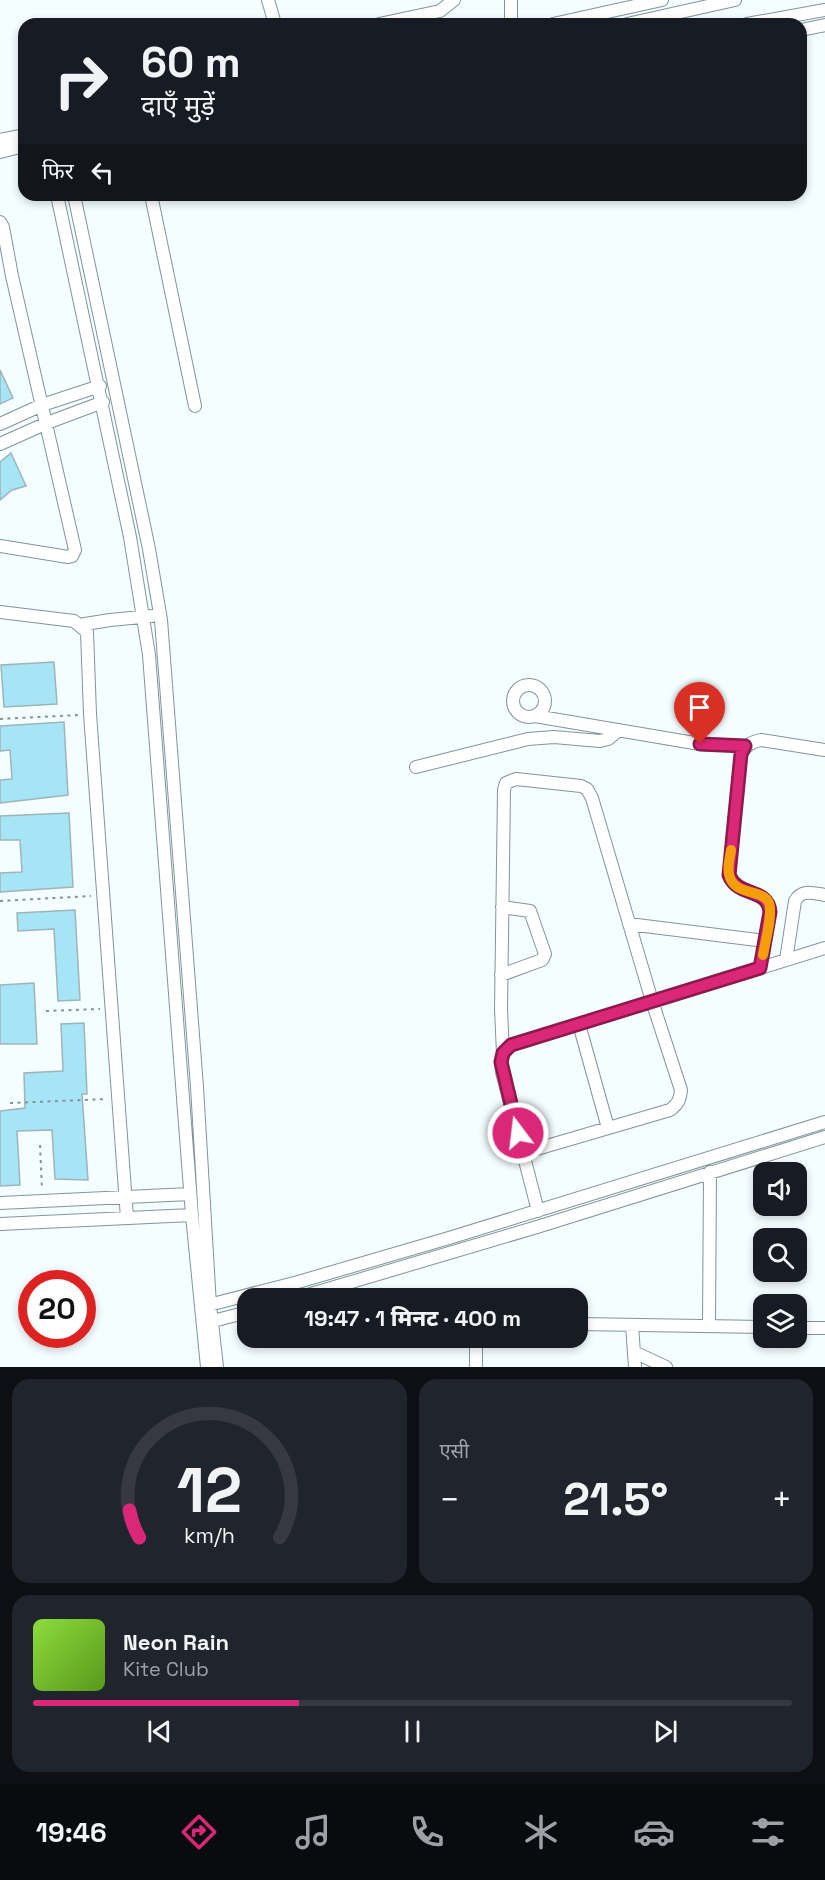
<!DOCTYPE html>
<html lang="hi">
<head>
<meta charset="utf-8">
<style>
	body { margin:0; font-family:"Space Grotesk","Noto Sans Devanagari",sans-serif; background:#20242c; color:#f1f3f6; height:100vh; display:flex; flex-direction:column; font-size:22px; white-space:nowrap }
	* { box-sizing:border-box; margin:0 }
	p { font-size:20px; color:#9ea1a6 }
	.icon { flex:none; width:33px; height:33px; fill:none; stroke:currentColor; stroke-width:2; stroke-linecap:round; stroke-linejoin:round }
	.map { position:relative; height:1367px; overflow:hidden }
	.panel { display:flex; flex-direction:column; gap:12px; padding:12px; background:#0d0f14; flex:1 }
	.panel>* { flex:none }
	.banner { position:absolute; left:18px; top:18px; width:789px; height:183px; border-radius:18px; box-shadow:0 3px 9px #0003; background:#171b24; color:#f1f3f6; overflow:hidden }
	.tools { position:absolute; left:753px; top:1162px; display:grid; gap:12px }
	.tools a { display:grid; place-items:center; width:54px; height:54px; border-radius:12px; background:#171b24; box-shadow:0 3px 9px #0003; font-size:30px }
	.speed { position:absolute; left:18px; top:1270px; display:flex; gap:12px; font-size:30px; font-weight:700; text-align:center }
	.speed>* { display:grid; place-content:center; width:78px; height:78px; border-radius:50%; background:#171b24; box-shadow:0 3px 9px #0003; line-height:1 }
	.speed .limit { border:9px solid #d22; background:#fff; color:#111 }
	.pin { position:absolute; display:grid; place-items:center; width:51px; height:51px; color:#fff; margin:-62px -26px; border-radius:50% 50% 50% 0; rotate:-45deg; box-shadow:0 0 6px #0007 }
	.pin .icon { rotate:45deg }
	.me { position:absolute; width:66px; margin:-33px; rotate:345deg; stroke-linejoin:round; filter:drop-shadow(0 0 4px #0008) }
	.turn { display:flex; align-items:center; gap:21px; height:126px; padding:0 24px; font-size:27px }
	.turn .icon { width:78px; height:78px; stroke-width:2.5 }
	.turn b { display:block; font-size:42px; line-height:51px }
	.then { display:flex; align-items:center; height:57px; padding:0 24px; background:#0003; gap:12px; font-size:22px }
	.big { font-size:45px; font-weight:800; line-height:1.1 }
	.panel .tile { flex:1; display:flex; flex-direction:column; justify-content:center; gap:9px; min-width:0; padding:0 21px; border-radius:18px; background:#20242c }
	.panel .dial { align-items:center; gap:0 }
	.dial svg { height:156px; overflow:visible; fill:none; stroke:#363941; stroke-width:7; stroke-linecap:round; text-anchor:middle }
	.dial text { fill:#f1f3f6; stroke:none }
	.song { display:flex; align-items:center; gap:18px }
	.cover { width:72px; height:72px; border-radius:9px; background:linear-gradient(135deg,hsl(90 70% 55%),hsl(90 70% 35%)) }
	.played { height:6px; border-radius:3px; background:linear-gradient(90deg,#db2777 35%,#363941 35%) }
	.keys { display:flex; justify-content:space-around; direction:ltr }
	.heat { display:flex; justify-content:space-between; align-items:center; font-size:33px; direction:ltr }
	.panel .tiles { flex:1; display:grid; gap:12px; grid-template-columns:1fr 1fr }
	.tile:last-child { grid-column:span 2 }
	.trip { position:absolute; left:237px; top:1288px; width:351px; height:60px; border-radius:18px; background:#171b24; box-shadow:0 3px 9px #0003; font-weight:800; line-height:60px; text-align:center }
	.tabs { display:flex; height:96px; justify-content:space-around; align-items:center; background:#090b0e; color:#9ea1a6 }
	.tabs .icon { width:42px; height:42px }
	.tabs .on { color:#db2777 }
	.tabs b { font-size:27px; color:#f1f3f6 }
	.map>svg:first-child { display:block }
	.building { fill:#a6e5f5; stroke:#9fb4b9; stroke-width:1.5 }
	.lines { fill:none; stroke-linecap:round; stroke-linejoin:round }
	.minor-casing { stroke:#80959a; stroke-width:14 }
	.path { stroke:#899193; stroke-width:2; stroke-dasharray:3 4.5; stroke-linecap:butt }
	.minor { stroke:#fff; stroke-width:12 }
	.route-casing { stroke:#8e194d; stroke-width:15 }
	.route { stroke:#db2777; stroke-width:10 }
	.slow { stroke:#f59e0b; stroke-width:10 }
</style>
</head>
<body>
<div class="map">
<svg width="825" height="1367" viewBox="0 0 825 1367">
	<rect width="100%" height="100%" fill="#f4fdff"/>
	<path class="building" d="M0,370L13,398L0,404Z
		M11,453L26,486L12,490L0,500V462Z
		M54,662L57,704L4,707L1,665Z
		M64,722L68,795L0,803V780L12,779L10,750L0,751V726Z
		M69,813L73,887L0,892V873L22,872L20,840H0V816Z
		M75,910L80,1000L58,1001L54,929L18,931L17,913Z
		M34,983L37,1044H0V985Z
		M84,1023L87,1094H82L88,1180L55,1179L52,1130L17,1131L20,1185L0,1186V1111L25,1108L24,1073L63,1071L61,1024Z"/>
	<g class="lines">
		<g class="minor-casing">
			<path id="minor" d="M268,0L275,24
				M511,0V24
				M379,24L440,11L454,0
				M553,24L662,0
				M627,24L735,0
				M747,24L825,10
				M801,30L825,25
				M0,140L24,135
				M0,152L24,146
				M57,195L130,537L149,655L192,1215L207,1367
				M74,195L149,549L161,620L197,1087L210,1305L217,1367
				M151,195L195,406
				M0,222L3,227L12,276L75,550L72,556L68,557L0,546
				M0,424L42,405L100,386
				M0,444L47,423L103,402
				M0,612L74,621L87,632L90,714L127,1218
				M79,625L110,620L152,616
				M513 701a16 16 0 1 1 32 0a16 16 0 1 1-32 0Z
				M535,716L700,744L745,746
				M416,767L528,739L554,737L600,741L608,739L619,730
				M629,924L765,941
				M786,960L795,901C802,889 813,893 825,895
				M761,968L770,912C768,887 738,898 729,875L741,754C746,745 751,742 761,740L825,750
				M501,975L542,960L545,954L530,911L502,907
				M579,1024L608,1128
				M503,1053L501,1009L504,790L506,783L516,779L581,786L587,789L592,798L652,1001L681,1090C680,1100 678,1104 670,1110L523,1153
				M0,1203L190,1194
				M538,1211L502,1072C500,1059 502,1054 511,1045L825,948
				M0,1224L192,1215
				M294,1299L537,1227L825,1137
				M205,1306L298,1282L449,1238L825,1122
				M205,1323L248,1312
				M578,1324L764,1327
				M632,1325L635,1367
				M709,1326L710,1172
				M796,1328H825
				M634,1352L666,1367
				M476,1367V1338"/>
		</g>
		<path class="path" d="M0,719L78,715
			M0,901L91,896
			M46,1011L100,1009
			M10,1103L107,1099
			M40,1145L42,1189"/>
		<use href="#minor" class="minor"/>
	</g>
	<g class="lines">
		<g class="route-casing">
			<path id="route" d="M518,1133L501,1062L503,1053L511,1045L760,968L770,912C768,887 738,898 729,875L741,754L745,746L700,744"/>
		</g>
		<use href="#route" class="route"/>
		<path class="slow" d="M731,850C730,858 727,866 729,874C733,897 763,888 769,903C773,914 765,943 763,955"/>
	</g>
</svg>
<div class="tools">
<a><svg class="icon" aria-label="sound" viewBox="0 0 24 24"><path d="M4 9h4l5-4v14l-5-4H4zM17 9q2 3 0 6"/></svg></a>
<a><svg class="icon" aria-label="search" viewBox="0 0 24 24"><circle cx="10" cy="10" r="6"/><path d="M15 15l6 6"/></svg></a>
<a><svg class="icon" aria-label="layers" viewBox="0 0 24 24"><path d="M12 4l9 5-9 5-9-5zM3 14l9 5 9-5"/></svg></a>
</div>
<div class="speed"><div class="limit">20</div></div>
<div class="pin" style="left:700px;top:744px;background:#d93025"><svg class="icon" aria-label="arrive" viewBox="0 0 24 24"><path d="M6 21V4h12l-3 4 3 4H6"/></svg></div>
<svg class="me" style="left:518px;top:1133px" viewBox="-20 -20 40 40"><circle r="17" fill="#db2777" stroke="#fff" stroke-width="3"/><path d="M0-11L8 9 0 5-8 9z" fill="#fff"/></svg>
<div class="trip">19:47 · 1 मिनट · 400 m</div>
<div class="banner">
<div class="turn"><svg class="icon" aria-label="right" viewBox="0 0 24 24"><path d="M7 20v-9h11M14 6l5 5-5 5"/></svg><div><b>60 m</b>दाएँ मुड़ें</div></div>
<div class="then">फिर<svg class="icon" aria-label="left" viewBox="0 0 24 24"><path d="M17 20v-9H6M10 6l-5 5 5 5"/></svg></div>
</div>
</div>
<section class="panel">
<div class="tiles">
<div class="tile dial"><svg viewBox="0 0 100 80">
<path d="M14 69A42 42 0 1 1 86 69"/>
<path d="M14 69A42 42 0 0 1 9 55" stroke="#db2777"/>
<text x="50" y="56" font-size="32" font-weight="700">12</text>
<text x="50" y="72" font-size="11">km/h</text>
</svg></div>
<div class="tile"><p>एसी</p>
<div class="heat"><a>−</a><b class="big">21.5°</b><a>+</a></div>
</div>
<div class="tile">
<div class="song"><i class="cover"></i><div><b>Neon Rain</b><p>Kite Club</p></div></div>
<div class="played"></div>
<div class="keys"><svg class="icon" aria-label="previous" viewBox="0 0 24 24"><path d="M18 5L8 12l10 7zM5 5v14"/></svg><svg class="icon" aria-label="pause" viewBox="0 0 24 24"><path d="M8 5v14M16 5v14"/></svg><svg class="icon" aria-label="next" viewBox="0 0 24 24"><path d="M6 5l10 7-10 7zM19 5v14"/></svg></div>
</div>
</div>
</section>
<nav class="tabs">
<b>19:46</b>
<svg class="icon on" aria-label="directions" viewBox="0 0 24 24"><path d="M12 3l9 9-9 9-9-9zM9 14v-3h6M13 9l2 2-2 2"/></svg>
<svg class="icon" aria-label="music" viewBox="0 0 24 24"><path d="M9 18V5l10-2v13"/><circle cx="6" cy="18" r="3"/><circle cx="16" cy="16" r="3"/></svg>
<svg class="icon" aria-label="phone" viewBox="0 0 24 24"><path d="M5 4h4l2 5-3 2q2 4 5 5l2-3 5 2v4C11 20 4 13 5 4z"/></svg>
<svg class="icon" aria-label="climate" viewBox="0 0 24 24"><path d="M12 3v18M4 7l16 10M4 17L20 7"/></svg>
<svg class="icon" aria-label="car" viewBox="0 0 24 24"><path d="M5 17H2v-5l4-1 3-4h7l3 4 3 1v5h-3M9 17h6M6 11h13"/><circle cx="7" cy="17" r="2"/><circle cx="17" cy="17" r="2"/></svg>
<svg class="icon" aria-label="filters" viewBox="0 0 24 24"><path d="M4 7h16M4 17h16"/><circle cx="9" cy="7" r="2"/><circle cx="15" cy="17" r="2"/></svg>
</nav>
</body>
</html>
